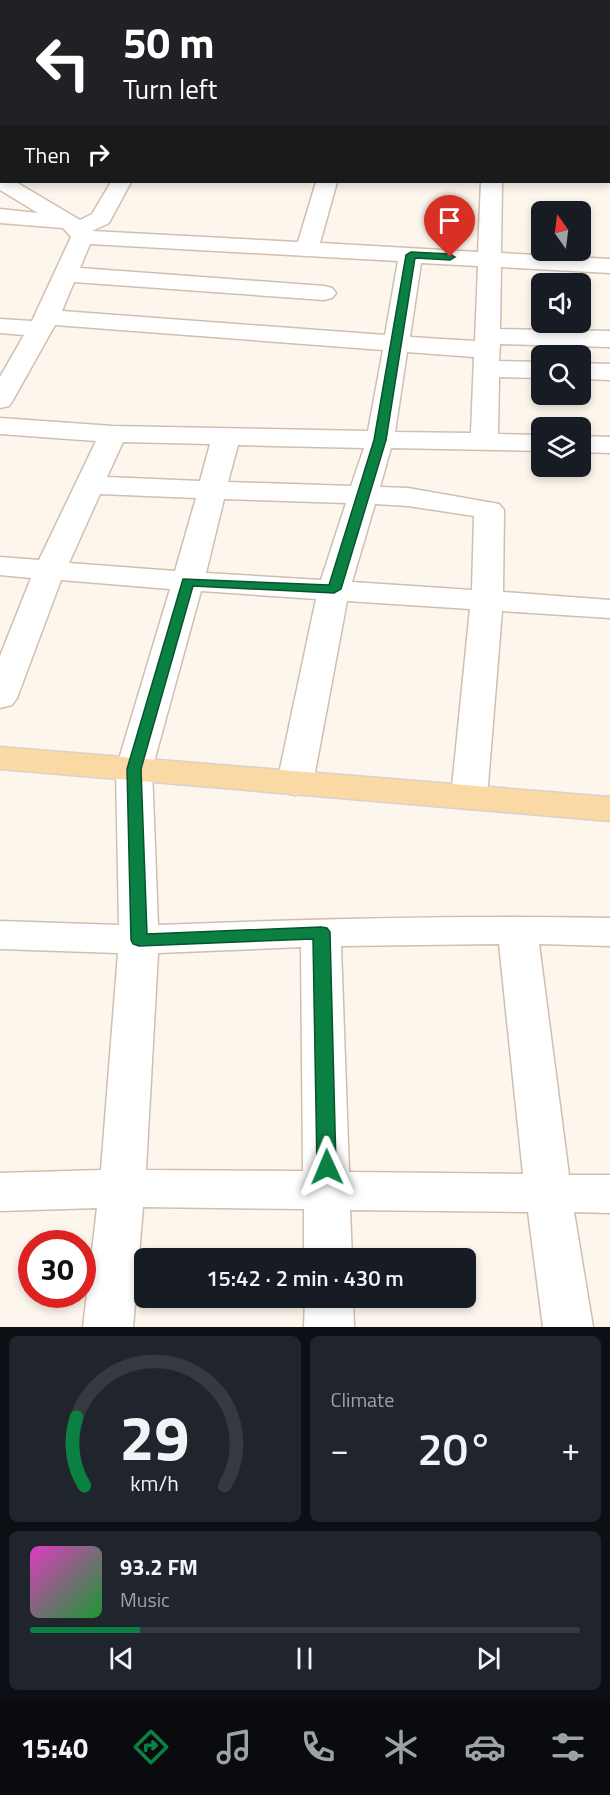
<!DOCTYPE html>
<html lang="en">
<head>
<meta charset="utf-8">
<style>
	body { margin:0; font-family:"Titillium Web",sans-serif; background:#20242c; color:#f1f3f6; height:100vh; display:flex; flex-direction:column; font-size:22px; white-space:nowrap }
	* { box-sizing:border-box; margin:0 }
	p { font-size:20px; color:#9ea1a6 }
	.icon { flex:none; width:33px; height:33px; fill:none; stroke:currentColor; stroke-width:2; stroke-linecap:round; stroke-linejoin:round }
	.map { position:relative; height:1327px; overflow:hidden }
	.details { display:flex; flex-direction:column; gap:9px; padding:9px; background:#0d0f14; flex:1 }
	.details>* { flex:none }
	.top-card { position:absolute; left:0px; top:0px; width:610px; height:183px; box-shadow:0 3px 9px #0003; background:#202124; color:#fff; overflow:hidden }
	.needle { width:39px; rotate:346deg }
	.buttons { position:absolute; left:531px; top:201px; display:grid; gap:12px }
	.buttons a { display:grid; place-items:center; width:60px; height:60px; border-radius:9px; background:#171b24; box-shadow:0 3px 9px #0003; font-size:30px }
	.speed { position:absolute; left:18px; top:1230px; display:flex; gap:12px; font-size:30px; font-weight:700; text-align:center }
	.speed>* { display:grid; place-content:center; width:78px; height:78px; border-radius:50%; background:#171b24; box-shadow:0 3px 9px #0003; line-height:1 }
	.speed .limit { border:9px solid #d22; background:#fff; color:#111 }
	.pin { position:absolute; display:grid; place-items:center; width:51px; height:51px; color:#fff; margin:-62px -26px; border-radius:50% 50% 50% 0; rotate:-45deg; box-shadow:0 0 6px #0007 }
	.pin .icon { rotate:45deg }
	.me { position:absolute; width:66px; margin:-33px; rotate:359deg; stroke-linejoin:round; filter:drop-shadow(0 0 4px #0008) }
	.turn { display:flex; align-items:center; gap:21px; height:126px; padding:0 24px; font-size:27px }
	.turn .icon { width:78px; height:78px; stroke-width:2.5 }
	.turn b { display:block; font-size:42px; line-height:51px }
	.then { display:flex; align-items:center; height:57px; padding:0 24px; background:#0003; gap:12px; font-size:22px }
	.big { font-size:45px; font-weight:600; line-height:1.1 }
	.details .card { flex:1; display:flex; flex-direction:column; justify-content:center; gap:9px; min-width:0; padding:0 21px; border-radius:9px; background:#20242c }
	.details .dial { align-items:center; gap:0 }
	.dial svg { height:156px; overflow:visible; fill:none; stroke:#363941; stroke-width:7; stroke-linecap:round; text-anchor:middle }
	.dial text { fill:#f1f3f6; stroke:none }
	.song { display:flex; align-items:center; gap:18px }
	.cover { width:72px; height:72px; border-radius:9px; background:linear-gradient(135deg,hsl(310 70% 55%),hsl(130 70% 35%)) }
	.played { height:6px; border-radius:3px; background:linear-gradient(90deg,#0b8043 20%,#363941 20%) }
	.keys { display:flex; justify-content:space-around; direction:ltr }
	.heat { display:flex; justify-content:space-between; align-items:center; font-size:33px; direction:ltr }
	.details .tiles { flex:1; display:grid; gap:9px; grid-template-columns:1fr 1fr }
	.card:last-child { grid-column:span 2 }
	.trip { position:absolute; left:134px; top:1248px; width:342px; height:60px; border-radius:9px; background:#171b24; box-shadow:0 3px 9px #0003; font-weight:600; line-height:60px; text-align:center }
	.dock { display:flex; height:96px; justify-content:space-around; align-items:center; background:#090b0e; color:#9ea1a6 }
	.dock .icon { width:42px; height:42px }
	.dock .on { color:#0b8043 }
	.dock b { font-size:27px; color:#f1f3f6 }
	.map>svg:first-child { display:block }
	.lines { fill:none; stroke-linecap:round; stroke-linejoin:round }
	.minor-casing { stroke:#d1beb0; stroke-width:3 }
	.major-casing { stroke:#dad1cd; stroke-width:3 }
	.minor { fill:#fff; fill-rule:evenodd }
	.major { fill:#fbd9a5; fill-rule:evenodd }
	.route { fill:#0b8043; stroke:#07532c; stroke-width:1.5 }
</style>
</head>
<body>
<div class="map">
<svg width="610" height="1327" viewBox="0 0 610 1327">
	<rect width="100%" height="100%" fill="#fdf6ec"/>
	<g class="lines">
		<g class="minor-casing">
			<path id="minor" d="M279,0H296L297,2H280Z
				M371,0H388L389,2H372Z
				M442,0H458L459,2H442Z
				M470,0H520L469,2Z
				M0,16H2V26H0Z
				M0,41H2V51H0Z
				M0,73H2V85H0Z
				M609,89H610V101H609Z
				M0,135H2V147H0Z
				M0,175L2,182H16L80,220L92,214L111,182H131L109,223L92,231L298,242L316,182H337L320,243L478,252L481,182H502L501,253L610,259V273L501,267L500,329L610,331V347L500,344L499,361L542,362V378L499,377L498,434L542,435V451L391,448L380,487L408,488L499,504L504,510L503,592L610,600V618L502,611L487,797L482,805L469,809L456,805L451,797L470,609L347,601L313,783L308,791L295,795L282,791L277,783L316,599L201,591L152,769L158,925C309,919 459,915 610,918V946L539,944L569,1175H610V1213L574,1212L593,1327H543L528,1212L350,1210L352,1258H304V1209L143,1207L133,1327H83L97,1208L0,1211V1173L101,1170L118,953L0,949V921L119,925L116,769L170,589L61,580L17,698L12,705L0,708V656L31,578L0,575V557L39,560L96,441L0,434V418L113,426L368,431L383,350L55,325L13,400L9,406L0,408V377L24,335L0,333V319L32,321L71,237L63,228L0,223V209L38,213L0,190ZM90,244L398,261L385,335L62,311L74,282L324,300L332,298L336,293L332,288L324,286L80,268ZM421,263L478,266L475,341L410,337ZM407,352L474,357L471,433L395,432ZM123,442L210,444L200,481L107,477ZM238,445L364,448L351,486L228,482ZM100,494L196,498L175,571L69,563ZM224,499L346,503L321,580L206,573ZM375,504L408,506L474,516L472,590L352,582ZM499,944L523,1174L349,1172L341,946ZM301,947L303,1171L146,1170L158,953Z
				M580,363L610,364V380L580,379Z
				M580,436L610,437V453L580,452Z
				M305,1298H353L354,1327H304Z"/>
		</g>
		<g class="major-casing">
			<path id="major" d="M0,747L610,797V821L0,769Z"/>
		</g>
		<use href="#minor" class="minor"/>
		<use href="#major" class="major"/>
	</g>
	<path class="route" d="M411,252L450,254L455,257L450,260L415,258L386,440L341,589L334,593L193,586L141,769L147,934L321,927L327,928L330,932L336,1167L333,1172L327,1174L320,1172L317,1167L313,939L139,946L133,944L131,940L127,769L183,579L329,585L374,440L406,255Z"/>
</svg>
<div class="buttons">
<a><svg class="needle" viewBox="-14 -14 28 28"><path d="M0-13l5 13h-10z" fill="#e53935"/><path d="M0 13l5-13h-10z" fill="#9ea1a6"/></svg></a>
<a><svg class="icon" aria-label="sound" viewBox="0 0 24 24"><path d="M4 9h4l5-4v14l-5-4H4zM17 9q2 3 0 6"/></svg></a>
<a><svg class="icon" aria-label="search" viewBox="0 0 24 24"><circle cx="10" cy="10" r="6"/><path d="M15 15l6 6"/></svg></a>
<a><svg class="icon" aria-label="layers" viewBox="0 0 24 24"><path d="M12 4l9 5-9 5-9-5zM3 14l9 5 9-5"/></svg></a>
</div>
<div class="speed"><div class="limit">30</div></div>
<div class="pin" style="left:450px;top:257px;background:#d93025"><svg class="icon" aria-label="arrive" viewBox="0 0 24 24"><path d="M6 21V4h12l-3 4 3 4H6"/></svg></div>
<svg class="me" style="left:327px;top:1167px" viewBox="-20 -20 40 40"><path d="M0-17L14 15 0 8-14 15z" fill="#0b8043" stroke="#fff" stroke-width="4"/></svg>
<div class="trip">15:42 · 2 min · 430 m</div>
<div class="top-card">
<div class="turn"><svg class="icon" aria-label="left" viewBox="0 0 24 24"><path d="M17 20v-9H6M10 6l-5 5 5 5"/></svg><div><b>50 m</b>Turn left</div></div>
<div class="then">Then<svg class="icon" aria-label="right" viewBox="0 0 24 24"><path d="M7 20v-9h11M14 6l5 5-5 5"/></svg></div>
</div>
</div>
<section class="details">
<div class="tiles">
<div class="card dial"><svg viewBox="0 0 100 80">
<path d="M14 69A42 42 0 1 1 86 69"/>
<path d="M14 69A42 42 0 0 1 10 34" stroke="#0b8043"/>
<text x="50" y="56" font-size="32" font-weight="700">29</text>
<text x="50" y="72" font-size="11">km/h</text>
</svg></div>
<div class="card"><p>Climate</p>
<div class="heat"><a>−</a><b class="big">20°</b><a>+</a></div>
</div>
<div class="card">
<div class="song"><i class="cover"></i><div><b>93.2 FM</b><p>Music</p></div></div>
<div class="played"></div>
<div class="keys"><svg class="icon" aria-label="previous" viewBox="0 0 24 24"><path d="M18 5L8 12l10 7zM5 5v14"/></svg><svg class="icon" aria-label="pause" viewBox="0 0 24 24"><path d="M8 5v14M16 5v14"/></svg><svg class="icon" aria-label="next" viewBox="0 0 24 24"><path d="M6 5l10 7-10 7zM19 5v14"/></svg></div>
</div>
</div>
</section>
<nav class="dock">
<b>15:40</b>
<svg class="icon on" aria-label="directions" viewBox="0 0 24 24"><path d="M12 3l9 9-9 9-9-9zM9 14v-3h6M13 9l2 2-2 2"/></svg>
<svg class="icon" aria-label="music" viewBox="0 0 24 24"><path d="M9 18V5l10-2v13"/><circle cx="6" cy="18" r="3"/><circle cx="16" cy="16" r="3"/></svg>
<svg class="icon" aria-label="phone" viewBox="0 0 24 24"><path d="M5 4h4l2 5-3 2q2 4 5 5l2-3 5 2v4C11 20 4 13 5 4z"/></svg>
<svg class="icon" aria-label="climate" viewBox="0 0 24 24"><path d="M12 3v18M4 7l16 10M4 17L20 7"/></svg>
<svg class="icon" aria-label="car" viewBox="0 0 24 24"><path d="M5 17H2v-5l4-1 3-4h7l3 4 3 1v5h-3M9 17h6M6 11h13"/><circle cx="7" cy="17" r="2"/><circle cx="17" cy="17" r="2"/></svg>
<svg class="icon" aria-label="filters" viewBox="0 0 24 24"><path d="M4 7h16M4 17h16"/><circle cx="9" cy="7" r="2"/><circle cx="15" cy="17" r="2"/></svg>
</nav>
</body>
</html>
